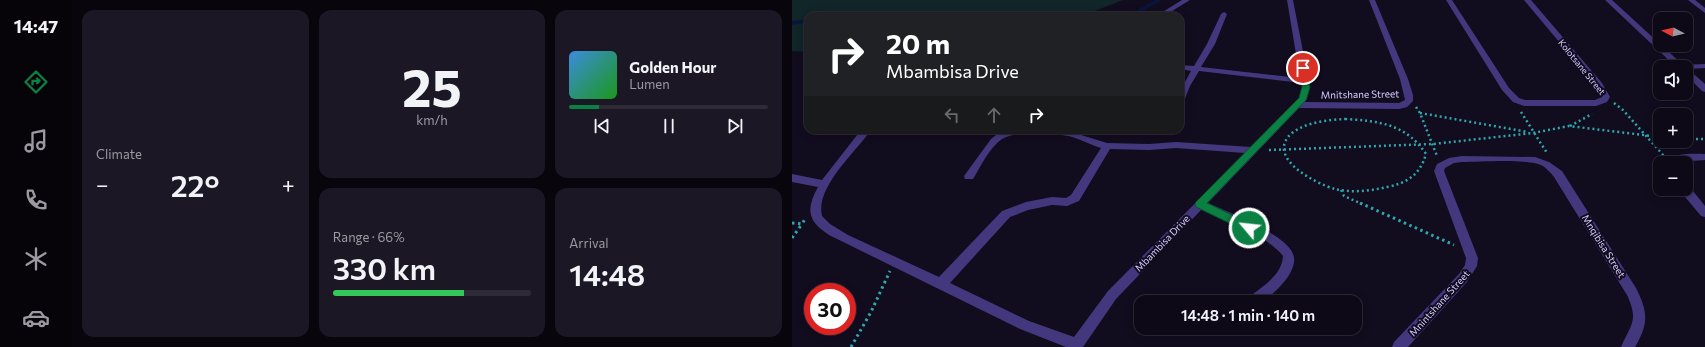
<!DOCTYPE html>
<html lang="en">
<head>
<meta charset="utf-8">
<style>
	body { margin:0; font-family:Commissioner,sans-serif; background:#1c1724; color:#f1f3f6; height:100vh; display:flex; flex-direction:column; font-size:15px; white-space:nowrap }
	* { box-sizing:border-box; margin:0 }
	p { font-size:13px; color:#9b9aa1 }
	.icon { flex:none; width:22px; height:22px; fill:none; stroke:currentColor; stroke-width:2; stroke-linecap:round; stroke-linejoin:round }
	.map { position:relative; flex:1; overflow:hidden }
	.sheet { display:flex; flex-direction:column; gap:10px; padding:10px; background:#08050d; width:720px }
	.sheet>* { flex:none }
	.banner { position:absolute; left:12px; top:12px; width:380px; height:122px; border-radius:12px; box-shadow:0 2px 10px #0003,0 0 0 1px #2e2a36; background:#202124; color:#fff; overflow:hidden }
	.needle { width:26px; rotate:277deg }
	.tools { position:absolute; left:861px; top:12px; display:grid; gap:8px }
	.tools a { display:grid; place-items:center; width:40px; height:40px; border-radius:8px; background:#0e0917; box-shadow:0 2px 10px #0003,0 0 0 1px #2e2a36; font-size:20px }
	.speed { position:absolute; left:12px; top:283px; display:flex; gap:8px; font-size:20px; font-weight:700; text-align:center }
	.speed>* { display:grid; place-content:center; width:52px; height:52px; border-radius:50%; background:#0e0917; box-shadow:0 2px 10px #0003,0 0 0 1px #2e2a36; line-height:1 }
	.speed .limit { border:6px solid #d22; background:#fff; color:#111 }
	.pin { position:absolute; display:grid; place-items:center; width:34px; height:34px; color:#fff; margin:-17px; border:2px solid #fff; border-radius:50%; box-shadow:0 1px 4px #0007 }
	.me { position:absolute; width:44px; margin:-22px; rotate:298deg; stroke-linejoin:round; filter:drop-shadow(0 0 3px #0008) }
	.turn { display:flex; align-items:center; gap:14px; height:84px; padding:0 16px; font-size:18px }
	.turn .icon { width:52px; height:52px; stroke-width:2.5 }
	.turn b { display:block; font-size:28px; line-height:34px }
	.lanes { display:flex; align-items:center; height:38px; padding:0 16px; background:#0003; justify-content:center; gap:20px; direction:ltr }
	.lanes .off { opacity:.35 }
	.big { font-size:30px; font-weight:600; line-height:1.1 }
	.sheet .card { flex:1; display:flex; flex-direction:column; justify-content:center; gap:6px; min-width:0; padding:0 14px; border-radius:12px; background:#1c1724 }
	.sheet .dial { align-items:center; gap:0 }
	.dial b { font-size:52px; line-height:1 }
	.song { display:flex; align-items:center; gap:12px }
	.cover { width:48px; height:48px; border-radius:6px; background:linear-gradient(135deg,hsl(210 70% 55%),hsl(120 70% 35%)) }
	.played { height:4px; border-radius:2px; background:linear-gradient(90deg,#0b8043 15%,#2e2a36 15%) }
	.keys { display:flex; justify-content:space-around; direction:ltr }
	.heat { display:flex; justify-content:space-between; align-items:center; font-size:22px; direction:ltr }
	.charge { height:6px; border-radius:3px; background:linear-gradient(90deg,#34c759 66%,#2e2a36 0) }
	.sheet .tiles { flex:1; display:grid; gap:10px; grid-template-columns:repeat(3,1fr) }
	.card:first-child { grid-row:span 2 }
	.trip { position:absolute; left:342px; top:295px; width:228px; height:40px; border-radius:12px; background:#0e0917; box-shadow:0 2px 10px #0003,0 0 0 1px #2e2a36; font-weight:600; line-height:40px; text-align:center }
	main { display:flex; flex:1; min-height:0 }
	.tab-bar { display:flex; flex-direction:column; width:72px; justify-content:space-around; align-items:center; background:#060409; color:#9b9aa1 }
	.tab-bar .icon { width:28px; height:28px }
	.tab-bar .active { color:#0b8043 }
	.tab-bar b { font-size:18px; color:#f1f3f6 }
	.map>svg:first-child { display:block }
	.green { fill:#102628 }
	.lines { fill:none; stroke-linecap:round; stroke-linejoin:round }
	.stream { stroke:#09153b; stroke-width:3.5 }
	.path-far1 { stroke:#2fa6ae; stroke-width:2.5; stroke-dasharray:2 3; stroke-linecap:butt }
	.path { stroke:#2fa6ae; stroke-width:3; stroke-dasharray:2.5 3.5; stroke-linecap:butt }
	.minor { fill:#43387d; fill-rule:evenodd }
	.route { fill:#0b8043; stroke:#07532c }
	.labels { text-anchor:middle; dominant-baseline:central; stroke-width:4; stroke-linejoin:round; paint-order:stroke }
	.far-street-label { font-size:9px; fill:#d7cbfe; stroke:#120c1f }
	.street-label { font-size:10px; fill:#d7cbfe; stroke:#120c1f }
</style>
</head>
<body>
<main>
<nav class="tab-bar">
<b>14:47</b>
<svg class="icon active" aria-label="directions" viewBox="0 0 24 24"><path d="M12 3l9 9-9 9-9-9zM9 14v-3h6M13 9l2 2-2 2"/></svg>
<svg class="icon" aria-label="music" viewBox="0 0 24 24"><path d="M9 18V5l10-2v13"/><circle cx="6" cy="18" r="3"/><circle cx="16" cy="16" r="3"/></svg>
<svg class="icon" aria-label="phone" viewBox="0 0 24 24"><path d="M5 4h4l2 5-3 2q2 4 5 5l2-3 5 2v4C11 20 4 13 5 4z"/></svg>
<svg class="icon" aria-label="climate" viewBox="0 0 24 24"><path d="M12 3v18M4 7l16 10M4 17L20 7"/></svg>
<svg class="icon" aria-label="car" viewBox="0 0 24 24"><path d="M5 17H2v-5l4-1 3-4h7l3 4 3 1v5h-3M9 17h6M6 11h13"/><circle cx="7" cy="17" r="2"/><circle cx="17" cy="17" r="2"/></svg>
</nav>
<section class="sheet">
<div class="tiles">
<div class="card"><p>Climate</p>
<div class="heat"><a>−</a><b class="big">22°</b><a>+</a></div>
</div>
<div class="card dial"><b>25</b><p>km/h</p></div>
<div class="card">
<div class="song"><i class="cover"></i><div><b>Golden Hour</b><p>Lumen</p></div></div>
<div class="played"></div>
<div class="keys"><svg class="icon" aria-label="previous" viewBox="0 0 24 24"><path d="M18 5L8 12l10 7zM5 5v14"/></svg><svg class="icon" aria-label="pause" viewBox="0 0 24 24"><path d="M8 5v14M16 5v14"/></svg><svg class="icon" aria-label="next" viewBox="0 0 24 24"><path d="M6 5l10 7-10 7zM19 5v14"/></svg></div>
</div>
<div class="card"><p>Range · 66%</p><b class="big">330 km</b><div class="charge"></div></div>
<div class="card"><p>Arrival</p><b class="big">14:48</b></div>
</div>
</section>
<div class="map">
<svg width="913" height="347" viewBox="0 0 913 347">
	<rect width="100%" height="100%" fill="#120c1f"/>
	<path class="green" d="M0,0H331L290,16H16V52L0,51Z"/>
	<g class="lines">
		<path class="stream" d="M338,16L367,0
			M0,23L16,21"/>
		<path class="path-far1" d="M822,103L831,110L872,156
			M624,107L628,113L645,156
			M729,112L755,153
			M628,113L736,132
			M553,119C587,121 614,124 634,154C628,175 615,183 595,187C578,191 560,193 543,189C524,184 472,157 500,133C514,122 536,120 553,119Z
			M778,126L800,114
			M894,139H913
			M477,150L641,144L741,133L777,126L868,137
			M549,190L552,196L570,204"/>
		<path class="path" d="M568,203L662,245
			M0,223L10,224L13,219
			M0,238L10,224
			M59,347L79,312L98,271"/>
		<path class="minor" d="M390,0H398L372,16H364Z
			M495,0H501L518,87L515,99L513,102L607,103L613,100L608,79L577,0H583L616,79L621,95V101L615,107L607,109L507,108L416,203C436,212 494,234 501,254C505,263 498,275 492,282C488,287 475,300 469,302C465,303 458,302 454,302L456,298C469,287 490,276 491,256C475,235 434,221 410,209L324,299L291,347H274L228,329L37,235C15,221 14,209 26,187L0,182V174L30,180L69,130H79C64,152 23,187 30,216L38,224L56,235L147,277L210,211L234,202L260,197L274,198L279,195L309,148C299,145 290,140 280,137C264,133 225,130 210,139C197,148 189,166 181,179H173L172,176L199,139L204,135L219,130H273L315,143L357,144L384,142L459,147L507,98L510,87L509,83L407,71L398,86L392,101L388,104V91L399,71L388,69V65L402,66L415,44L429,14L432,12L435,14L423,44L409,67L508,78ZM384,148L453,153L316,291L282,337L237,321L158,283L218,217L236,210L260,205L275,206L287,201L318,149L357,150Z
			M654,0H660L717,88L727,98L733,100H803L810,97L804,86L732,0H739L810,83L818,97L815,102L804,106H732L721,102L710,90Z
			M813,0H820L891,65L913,64V68L896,69L913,84V92L910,91L894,75V67H884Z
			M896,0H903L913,8V13Z
			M913,154V160L874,163C882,152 901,154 913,154Z
			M670,156L743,157L757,162L770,171L844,288C856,312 857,323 843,347H829C839,324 847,321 835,295L762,177C759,173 755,169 751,166C737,158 688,162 670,162L662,163L653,168L652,171L686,258L685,266L675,282L616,347H600L602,342L667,274L673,265L674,258L642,171L645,164L657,158Z
			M894,185L897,186L913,206V217L909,216L889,192L888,189H894Z"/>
	</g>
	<path class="route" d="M508,66H513L514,68L518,87L514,100L415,203L461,225L462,228L461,231H454L404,207L403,204L404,202L507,98L510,87L507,68Z"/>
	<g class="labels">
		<g class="far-street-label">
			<text transform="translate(790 67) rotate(51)">Kolotsane Street</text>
		</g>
		<g class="street-label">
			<text transform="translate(568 94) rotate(-1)">Mnitshane Street</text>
			<text transform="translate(370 243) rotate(-46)">Mbambisa Drive</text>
			<text transform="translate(812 246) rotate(58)">Mnqibisa Street</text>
			<text transform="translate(647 303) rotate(-48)">Mnintshane Street</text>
		</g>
	</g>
</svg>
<div class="tools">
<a><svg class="needle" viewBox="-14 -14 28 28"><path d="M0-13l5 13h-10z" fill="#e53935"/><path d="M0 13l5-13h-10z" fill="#9b9aa1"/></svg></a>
<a><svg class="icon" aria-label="sound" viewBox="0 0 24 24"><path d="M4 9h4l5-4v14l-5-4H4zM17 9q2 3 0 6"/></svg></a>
<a>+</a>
<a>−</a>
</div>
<div class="speed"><div class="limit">30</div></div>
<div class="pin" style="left:511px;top:68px;background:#d93025"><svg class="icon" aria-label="arrive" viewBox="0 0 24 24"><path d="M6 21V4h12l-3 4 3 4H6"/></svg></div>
<svg class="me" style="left:457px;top:228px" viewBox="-20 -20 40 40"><circle r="17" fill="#0b8043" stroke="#fff" stroke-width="3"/><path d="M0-11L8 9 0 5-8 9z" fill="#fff"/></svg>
<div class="trip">14:48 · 1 min · 140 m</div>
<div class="banner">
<div class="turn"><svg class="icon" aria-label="right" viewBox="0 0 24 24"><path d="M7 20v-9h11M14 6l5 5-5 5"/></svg><div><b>20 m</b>Mbambisa Drive</div></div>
<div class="lanes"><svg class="icon off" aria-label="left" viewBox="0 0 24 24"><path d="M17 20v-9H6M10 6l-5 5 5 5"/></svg><svg class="icon off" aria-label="ahead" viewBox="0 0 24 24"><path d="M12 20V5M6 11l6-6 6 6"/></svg><svg class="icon" aria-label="right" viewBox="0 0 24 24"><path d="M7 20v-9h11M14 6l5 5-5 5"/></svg></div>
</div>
</div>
</main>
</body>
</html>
